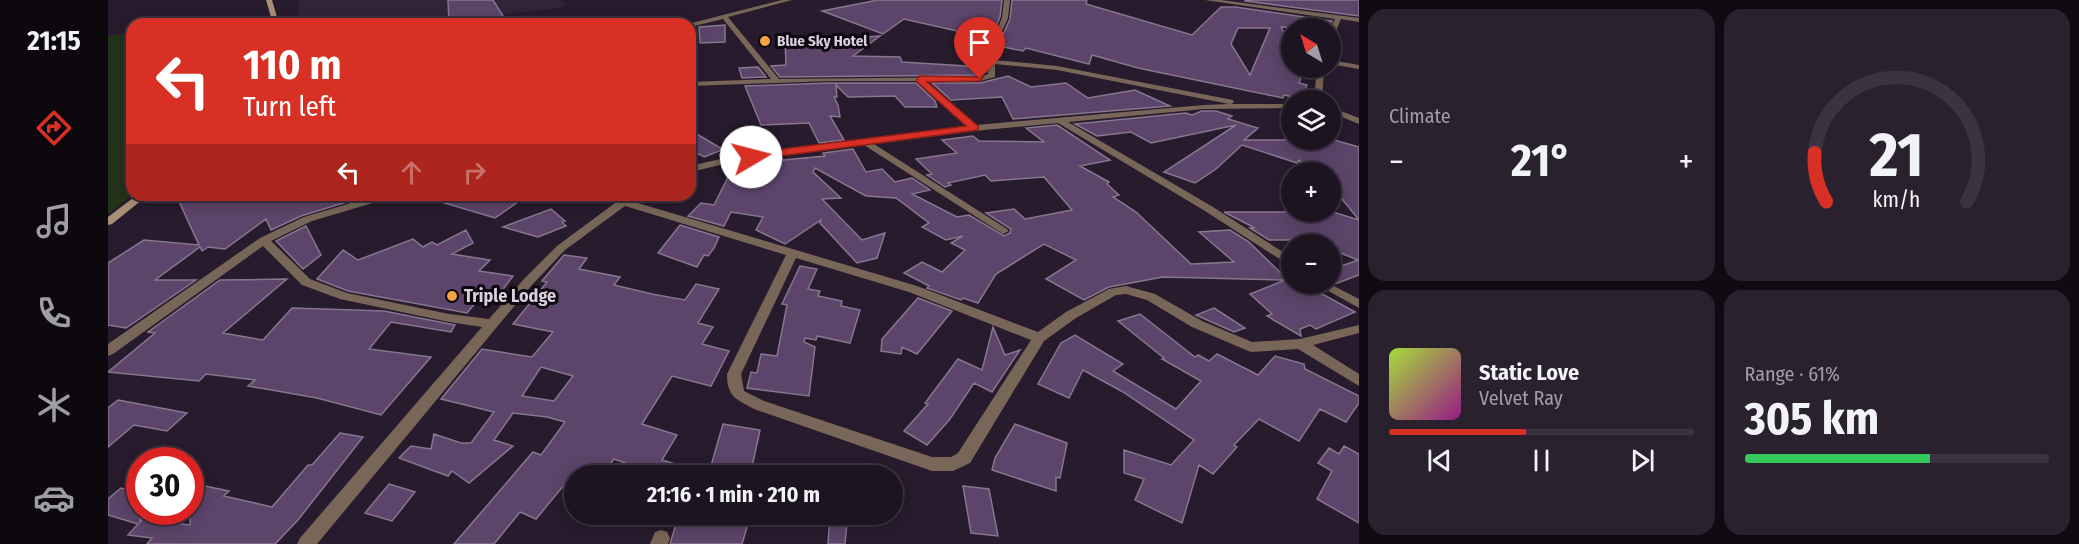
<!DOCTYPE html>
<html lang="en">
<head>
<meta charset="utf-8">
<style>
	body { margin:0; font-family:"Fira Sans Condensed",sans-serif; background:#2a212f; color:#f1f3f6; height:100vh; display:flex; flex-direction:column; font-size:22px; white-space:nowrap }
	* { box-sizing:border-box; margin:0 }
	p { font-size:20px; color:#a09ea5 }
	.icon { flex:none; width:33px; height:33px; fill:none; stroke:currentColor; stroke-width:2; stroke-linecap:round; stroke-linejoin:round }
	.map { position:relative; flex:1; overflow:hidden }
	.panel { display:flex; flex-direction:column; gap:9px; padding:9px; background:#100b13; width:720px }
	.panel>* { flex:none }
	.guide { position:absolute; left:18px; top:18px; width:570px; height:183px; border-radius:18px; box-shadow:0 3px 15px #0003,0 0 0 2px #3b3340; background:#d93025; color:#fff; overflow:hidden }
	.needle { width:39px; rotate:322deg }
	.controls { position:absolute; left:1173px; top:18px; display:grid; gap:12px }
	.controls a { display:grid; place-items:center; width:60px; height:60px; border-radius:50%; background:#1d1422; box-shadow:0 3px 15px #0003,0 0 0 2px #3b3340; font-size:30px }
	.speed { position:absolute; left:18px; top:447px; display:flex; gap:12px; font-size:30px; font-weight:700; text-align:center }
	.speed>* { display:grid; place-content:center; width:78px; height:78px; border-radius:50%; background:#1d1422; box-shadow:0 3px 15px #0003,0 0 0 2px #3b3340; line-height:1 }
	.speed .limit { border:9px solid #d22; background:#fff; color:#111 }
	.pin { position:absolute; display:grid; place-items:center; width:51px; height:51px; color:#fff; margin:-62px -26px; border-radius:50% 50% 50% 0; rotate:-45deg; box-shadow:0 0 6px #0007 }
	.pin .icon { rotate:45deg }
	.me { position:absolute; width:66px; margin:-33px; rotate:82deg; stroke-linejoin:round; filter:drop-shadow(0 0 4px #0008) }
	.turn { display:flex; align-items:center; gap:21px; height:126px; padding:0 18px; font-size:27px }
	.turn .icon { width:78px; height:78px; stroke-width:2.5 }
	.turn b { display:block; font-size:42px; line-height:51px }
	.lanes { display:flex; align-items:center; height:57px; padding:0 18px; background:#0003; justify-content:center; gap:30px; direction:ltr }
	.lanes .off { opacity:.35 }
	.big { font-size:45px; font-weight:700; line-height:1.1 }
	.panel .card { flex:1; display:flex; flex-direction:column; justify-content:center; gap:9px; min-width:0; padding:0 21px; border-radius:18px; background:#2a212f }
	.panel .dial { align-items:center; gap:0 }
	.dial svg { height:156px; overflow:visible; fill:none; stroke:#3b3340; stroke-width:7; stroke-linecap:round; text-anchor:middle }
	.dial text { fill:#f1f3f6; stroke:none }
	.song { display:flex; align-items:center; gap:18px }
	.cover { width:72px; height:72px; border-radius:9px; background:linear-gradient(135deg,hsl(80 70% 55%),hsl(310 70% 35%)) }
	.played { height:6px; border-radius:3px; background:linear-gradient(90deg,#d93025 45%,#3b3340 45%) }
	.keys { display:flex; justify-content:space-around; direction:ltr }
	.heat { display:flex; justify-content:space-between; align-items:center; font-size:33px; direction:ltr }
	.charge { height:9px; border-radius:4px; background:linear-gradient(90deg,#34c759 61%,#3b3340 0) }
	.panel .tiles { flex:1; display:grid; gap:9px; grid-template-columns:repeat(2,1fr) }
	.trip { position:absolute; left:456px; top:465px; width:339px; height:60px; border-radius:30px; background:#1d1422; box-shadow:0 3px 15px #0003,0 0 0 2px #3b3340; font-weight:700; line-height:60px; text-align:center }
	main { display:flex; flex:1; min-height:0 }
	.dock { display:flex; flex-direction:column; width:108px; justify-content:space-around; align-items:center; background:#0c080e; color:#a09ea5 }
	.dock .icon { width:42px; height:42px }
	.dock .on { color:#d93025 }
	.dock b { font-size:27px; color:#f1f3f6 }
	.map>svg:first-child { display:block }
	.built { fill:#32233a }
	.green { fill:#23341b }
	.building { fill:#5d446a; stroke:#86778e; stroke-width:1.5; fill-rule:evenodd }
	.lines { fill:none; stroke-linecap:round; stroke-linejoin:round }
	.street { fill:#786758; fill-rule:evenodd }
	.secondary { fill:#aa8f77; fill-rule:evenodd }
	.route { fill:#d93025; stroke:#8d1f18; stroke-width:1.5 }
	.poi-dot { fill:#f4a443; stroke:#0d0810; stroke-width:2 }
	.labels { text-anchor:middle; dominant-baseline:central; stroke-width:6; stroke-linejoin:round; paint-order:stroke }
	.far-poi-label { font-size:15px; font-weight:bold; fill:#d8d0dd; stroke:#0d0810; text-anchor:start }
	.poi-label { font-size:18px; font-weight:bold; fill:#d8d0dd; stroke:#0d0810; text-anchor:start }
</style>
</head>
<body>
<main>
<nav class="dock">
<b>21:15</b>
<svg class="icon on" aria-label="directions" viewBox="0 0 24 24"><path d="M12 3l9 9-9 9-9-9zM9 14v-3h6M13 9l2 2-2 2"/></svg>
<svg class="icon" aria-label="music" viewBox="0 0 24 24"><path d="M9 18V5l10-2v13"/><circle cx="6" cy="18" r="3"/><circle cx="16" cy="16" r="3"/></svg>
<svg class="icon" aria-label="phone" viewBox="0 0 24 24"><path d="M5 4h4l2 5-3 2q2 4 5 5l2-3 5 2v4C11 20 4 13 5 4z"/></svg>
<svg class="icon" aria-label="climate" viewBox="0 0 24 24"><path d="M12 3v18M4 7l16 10M4 17L20 7"/></svg>
<svg class="icon" aria-label="car" viewBox="0 0 24 24"><path d="M5 17H2v-5l4-1 3-4h7l3 4 3 1v5h-3M9 17h6M6 11h13"/><circle cx="7" cy="17" r="2"/><circle cx="17" cy="17" r="2"/></svg>
</nav>
<div class="map">
<svg width="1251" height="544" viewBox="0 0 1251 544">
	<rect width="100%" height="100%" fill="#271b2d"/>
	<path class="built" d="M191,0H453L458,7L306,24H191Z"/>
	<path class="green" d="M24,33V195L0,214V36Z"/>
	<path class="building" d="M340,0H385L400,24H341Z
		M770,0H894L892,17L880,44L849,38L858,33L796,19L775,34L714,11Z
		M904,0H979L978,4L1084,35L1113,7H1127L1224,21L1220,28L1173,27L1184,48V68H1191L1194,75L1191,83L1199,85L1194,99L1176,95L1175,98L1030,68L984,55L981,64L918,48L915,51L890,46L902,19ZM1130,28H1162L1142,75L1123,44Z
		M1138,0H1251V16L1137,1Z
		M617,25V42L592,43L591,27Z
		M772,36L745,56L792,57L794,62L875,67L878,72L871,75L672,77L663,66L678,65L677,40L705,37L708,41Z
		M650,67L658,77L634,78L631,68Z
		M900,76L923,87L958,83L980,98L1027,90L1062,106L905,119L894,97L843,100L824,83H872Z
		M721,83H808L827,101L829,107H797L787,96L740,97L728,85L729,97H726L730,105L732,117L722,116L736,140L711,143L701,123L653,125L637,86Z
		M1094,111H1108L1124,116L1120,119L1150,128L1136,140H1213L1215,147L1217,140H1226L1251,147V275L1227,284L1222,282V270L1250,260L1222,249V244H1201L1192,240H1161L1142,228H1147L1116,212H1225L1251,220L1222,184V172L1202,171L1191,160L1189,163L1134,145L1108,169L1087,183L1056,172L1128,125L1043,143L1023,132L989,136L967,124L1078,113L1084,115Z
		M949,125L1002,160L972,166L1001,182L999,184L1011,195L1005,197L1028,212L1083,264L1126,262L1091,232L1122,230L1141,242L1184,284H1196L1247,312L1208,329L1202,325L1192,329L1193,336L1159,316L1164,314L1142,294L1177,280L1055,277L1001,287L976,300L938,279L968,260L936,244L888,274L870,303L855,298L853,300L819,288L821,286L796,273L814,262L834,272L857,250L843,243L855,236L838,240L814,227L821,223L788,198L758,196L707,168L705,172L733,198L714,199L754,240L777,233L769,258L749,263L712,223L713,220L677,244L648,230L655,217L623,212L616,226L580,216L593,203L606,205L623,171L621,165L717,156L715,153L745,149L758,172L774,169L787,182L804,178L822,190L804,194L849,217L861,215L896,236L902,233L903,229L878,213L906,209L917,219L964,210L936,177L883,181L877,175L840,183L843,185L837,187L819,175L824,174L808,159L849,153L834,140L865,136L871,141L936,142L918,128Z
		M582,130L614,149L624,154L617,156L614,150L596,157L591,154L582,158Z
		M68,195H251L252,198L193,216L163,230L158,219L117,249L100,247L94,251L92,247L47,280H88L18,328L0,325V263L36,240L91,245Z
		M324,195H420L387,218L323,199Z
		M443,209L457,221L454,222L458,226L430,237L395,227Z
		M572,225L611,237L606,248L600,256L596,255L589,267L550,253Z
		M198,226L213,255L195,269L168,241Z
		M358,230L365,243L344,254L382,260L371,271L405,276L390,296L375,294L359,313L240,291L209,279L235,250L250,260L305,239L315,247L324,242L329,245Z
		M456,255L479,258L471,269L512,277L506,285L544,294L577,300L588,284L611,289L590,323L605,327L594,344L621,351L603,386L564,376L534,424L569,435L554,460L594,472V476H553L506,459L494,476H466V488L456,485L428,519L412,512L386,544H346L425,452L433,455L457,422L439,417L405,413L386,440L405,446L361,483L344,471L340,476L291,458L303,446L323,449L326,434L353,443H363L386,412L333,399L374,349L424,357L445,332L405,324L439,282L434,281ZM433,367L465,376L446,401L414,396Z
		M692,266L709,269L700,289L712,291L710,296L734,301L733,306L752,310L742,343L709,336L708,340L697,338L696,342L707,347L701,396L639,388L643,372L649,373L653,354L669,356L679,305L674,304Z
		M179,279L115,333L155,340L184,308L276,311L347,325L343,332L283,322L261,349L323,357L273,415L209,398L140,386L147,380L98,374L91,381L0,372L47,333L40,332L112,280Z
		M810,298L844,311L809,354L794,347L793,354L773,351L774,339Z
		M1106,308L1137,328L1126,332L1088,315Z
		M1032,314L1087,357L1090,355L1101,361L1109,354L1150,375L1167,356L1196,364L1197,369L1251,396V403L1238,422L1212,409L1191,441L1151,419L1126,445L1129,447L1105,474L1091,465L1074,523L1027,500L1036,479L1016,473V450L1063,465L1086,440L1015,392L975,370L961,398L930,384L953,343L967,335L1015,364L1005,371L1068,409L1093,381L1054,359L1056,358L1010,321Z
		M885,327L897,355L912,350L884,392L866,383L842,419L819,445L796,431L820,404L817,403L850,359L874,370Z
		M10,400L79,413L59,431L26,425L0,447V408Z
		M615,424L652,430L642,476H600Z
		M907,424L959,443L952,478L948,477V491L884,470L887,458Z
		M232,433L255,437L190,520L167,544H39L44,538L20,535L30,524L0,515V499L13,488L32,493V523L34,519L82,525V483L121,491L116,496L164,507L200,465H204Z
		M1236,446L1251,454V523L1209,499L1224,471L1210,463L1221,448L1231,454Z
		M281,484L307,492L284,521L257,513Z
		M855,486L881,489L890,536L863,533Z
		M571,514H643L634,544H562Z
		M722,514H740L737,544H720Z"/>
	<g class="lines">
		<path class="street" d="M674,0H684L620,17L671,79L871,77L880,74L879,52L894,18L896,0H902L900,18L885,52L886,60L949,66L1125,100L1126,102L1123,104H1184V108L1096,109L960,122L1105,207L1184,258V267L1097,211L950,123L866,131L766,144L899,229L901,231L895,234L756,145L621,163L582,172V166L621,157L859,126L809,81H721L582,86V82L663,79L615,19L582,27V24H580ZM887,64L949,70L1121,104L1096,105L868,125L818,81H872L887,77Z
			M1097,0H1113L1251,18V22L1233,19L1225,38L1222,40V29L1227,19Z
			M1222,60L1251,65V69L1222,64Z
			M1209,68H1216L1214,100H1206Z
			M1222,107L1251,118V124L1222,112Z
			M270,195H286L285,197L204,221L163,241L202,279L239,293L341,314L381,319L415,280L449,246L507,203L486,195H502L514,198L518,195H530L523,201L809,286L930,332L958,312L1001,289L1018,286L1047,294L1094,321L1144,342L1192,339L1251,325V333L1205,345L1251,374V386L1190,349L1143,352L1138,350L1084,327L1039,300L1018,294L1008,295L968,318L936,341L862,463L845,471H824L646,409C628,399 619,397 619,374L678,255L517,206L457,250L423,286L209,544H189L192,538L374,327L341,322L232,299L194,285L155,246L5,354L0,356V344L152,238L196,217ZM688,258L801,292L923,340L850,453L843,457H824L656,401L636,391L633,374Z
			M1208,284H1222L1251,299V308Z
			M553,530L559,532L562,538L560,544H542L547,532Z"/>
		<path class="secondary" d="M158,0H164L171,24H165Z
			M29,195H40L4,224L0,225V217Z"/>
	</g>
	<path class="route" d="M811,76L875,77L872,81L819,82L870,126V130L643,160L638,157L643,153L858,126L808,81Z"/>
	<g class="poi-dot">
		<circle cx="657" cy="41" r="6"/>
		<circle cx="344" cy="296" r="6"/>
	</g>
	<g class="labels">
		<g class="far-poi-label">
			<text x="669" y="41">Blue Sky Hotel</text>
		</g>
		<g class="poi-label">
			<text x="356" y="296">Triple Lodge</text>
		</g>
	</g>
</svg>
<div class="controls">
<a><svg class="needle" viewBox="-14 -14 28 28"><path d="M0-13l5 13h-10z" fill="#e53935"/><path d="M0 13l5-13h-10z" fill="#a09ea5"/></svg></a>
<a><svg class="icon" aria-label="layers" viewBox="0 0 24 24"><path d="M12 4l9 5-9 5-9-5zM3 14l9 5 9-5"/></svg></a>
<a>+</a>
<a>−</a>
</div>
<div class="speed"><div class="limit">30</div></div>
<div class="pin" style="left:872px;top:79px;background:#d93025"><svg class="icon" aria-label="arrive" viewBox="0 0 24 24"><path d="M6 21V4h12l-3 4 3 4H6"/></svg></div>
<svg class="me" style="left:643px;top:157px" viewBox="-20 -20 40 40"><circle r="19" fill="#fff"/><path d="M0-13L10 11 0 6-10 11z" fill="#d93025"/></svg>
<div class="trip">21:16 · 1 min · 210 m</div>
<div class="guide">
<div class="turn"><svg class="icon" aria-label="left" viewBox="0 0 24 24"><path d="M17 20v-9H6M10 6l-5 5 5 5"/></svg><div><b>110 m</b>Turn left</div></div>
<div class="lanes"><svg class="icon" aria-label="left" viewBox="0 0 24 24"><path d="M17 20v-9H6M10 6l-5 5 5 5"/></svg><svg class="icon off" aria-label="ahead" viewBox="0 0 24 24"><path d="M12 20V5M6 11l6-6 6 6"/></svg><svg class="icon off" aria-label="right" viewBox="0 0 24 24"><path d="M7 20v-9h11M14 6l5 5-5 5"/></svg></div>
</div>
</div>
<section class="panel">
<div class="tiles">
<div class="card"><p>Climate</p>
<div class="heat"><a>−</a><b class="big">21°</b><a>+</a></div>
</div>
<div class="card dial"><svg viewBox="0 0 100 80">
<path d="M14 69A42 42 0 1 1 86 69"/>
<path d="M14 69A42 42 0 0 1 8 44" stroke="#d93025"/>
<text x="50" y="56" font-size="32" font-weight="700">21</text>
<text x="50" y="72" font-size="11">km/h</text>
</svg></div>
<div class="card">
<div class="song"><i class="cover"></i><div><b>Static Love</b><p>Velvet Ray</p></div></div>
<div class="played"></div>
<div class="keys"><svg class="icon" aria-label="previous" viewBox="0 0 24 24"><path d="M18 5L8 12l10 7zM5 5v14"/></svg><svg class="icon" aria-label="pause" viewBox="0 0 24 24"><path d="M8 5v14M16 5v14"/></svg><svg class="icon" aria-label="next" viewBox="0 0 24 24"><path d="M6 5l10 7-10 7zM19 5v14"/></svg></div>
</div>
<div class="card"><p>Range · 61%</p><b class="big">305 km</b><div class="charge"></div></div>
</div>
</section>
</main>
</body>
</html>
